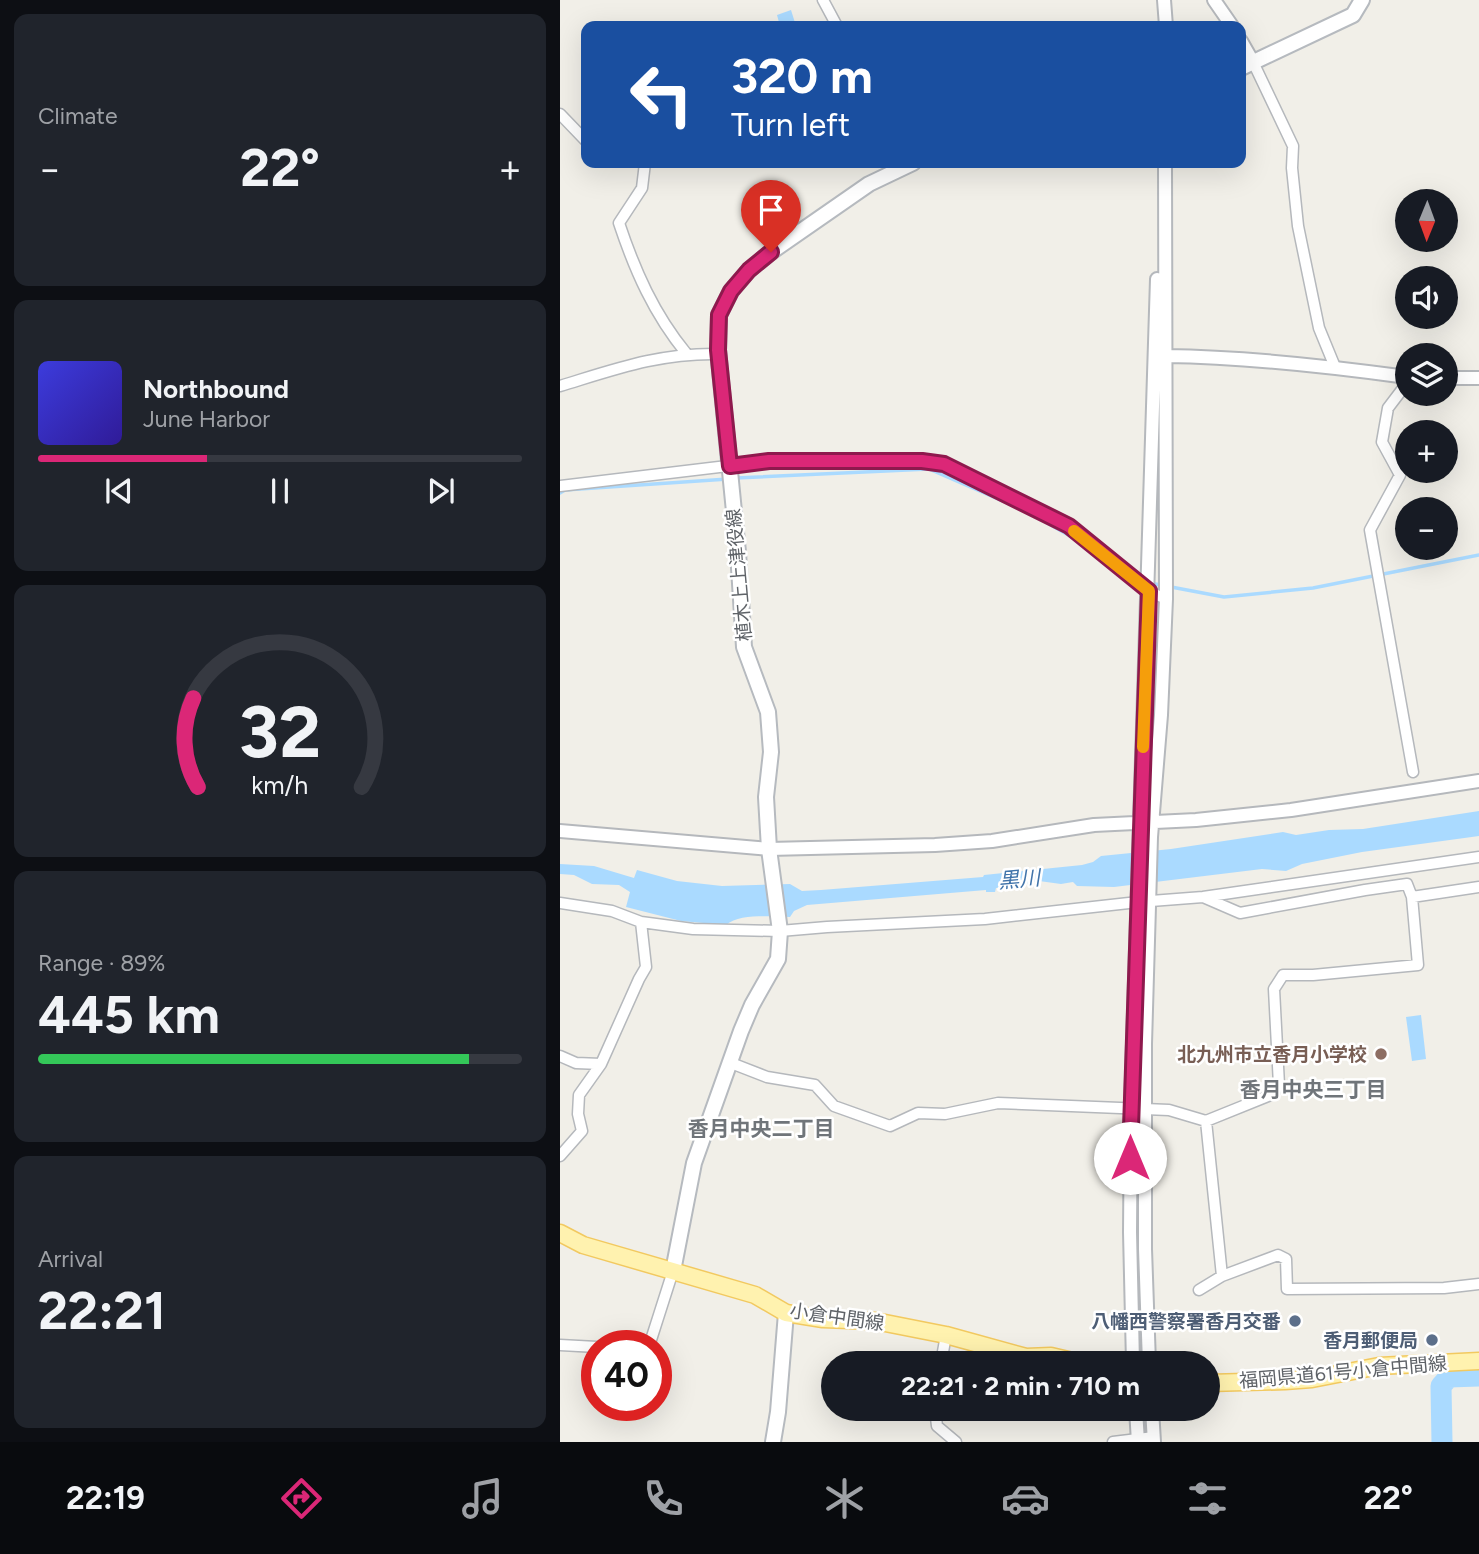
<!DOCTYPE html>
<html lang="en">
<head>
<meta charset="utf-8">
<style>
	body { margin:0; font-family:Figtree,"Noto Sans JP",sans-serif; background:#20242c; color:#f1f3f6; height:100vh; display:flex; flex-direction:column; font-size:26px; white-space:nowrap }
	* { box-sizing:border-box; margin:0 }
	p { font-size:23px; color:#9ea1a6 }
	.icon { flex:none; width:38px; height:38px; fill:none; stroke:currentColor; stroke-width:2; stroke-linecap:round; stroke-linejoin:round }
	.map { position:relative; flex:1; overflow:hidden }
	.details { display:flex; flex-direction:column; gap:14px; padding:14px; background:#0d0f14; width:560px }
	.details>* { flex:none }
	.guide { position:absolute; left:21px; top:21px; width:665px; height:147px; border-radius:14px; box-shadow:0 7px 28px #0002; background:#1a4fa0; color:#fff; overflow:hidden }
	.needle { width:46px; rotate:181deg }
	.tools { position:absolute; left:835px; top:189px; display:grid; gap:14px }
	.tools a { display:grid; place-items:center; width:63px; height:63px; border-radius:50%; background:#171b24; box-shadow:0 7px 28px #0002; font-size:35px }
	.speed { position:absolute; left:21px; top:1330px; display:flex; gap:14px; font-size:35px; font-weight:700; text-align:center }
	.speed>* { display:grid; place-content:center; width:91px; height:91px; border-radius:50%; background:#171b24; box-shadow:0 7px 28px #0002; line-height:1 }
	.speed .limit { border:10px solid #d22; background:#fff; color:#111 }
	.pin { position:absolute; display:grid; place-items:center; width:60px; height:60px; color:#fff; margin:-72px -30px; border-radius:50% 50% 50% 0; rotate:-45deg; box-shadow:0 0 7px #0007 }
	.pin .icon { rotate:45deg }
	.me { position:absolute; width:77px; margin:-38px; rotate:0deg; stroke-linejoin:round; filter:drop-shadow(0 0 5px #0008) }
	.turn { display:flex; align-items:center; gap:24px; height:147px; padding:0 35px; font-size:32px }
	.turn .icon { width:91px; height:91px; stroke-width:2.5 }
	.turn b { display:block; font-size:49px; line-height:60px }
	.big { font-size:52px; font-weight:700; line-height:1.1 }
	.details .tile { flex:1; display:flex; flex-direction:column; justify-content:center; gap:10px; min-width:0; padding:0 24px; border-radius:14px; background:#20242c }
	.details .dial { align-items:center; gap:0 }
	.dial svg { height:182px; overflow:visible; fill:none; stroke:#363941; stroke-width:7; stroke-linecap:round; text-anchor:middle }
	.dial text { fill:#f1f3f6; stroke:none }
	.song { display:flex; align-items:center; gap:21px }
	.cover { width:84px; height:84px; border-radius:10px; background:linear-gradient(135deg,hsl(240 70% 55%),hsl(250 70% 35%)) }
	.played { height:7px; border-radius:4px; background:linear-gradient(90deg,#db2777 35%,#363941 35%) }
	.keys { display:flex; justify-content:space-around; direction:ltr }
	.heat { display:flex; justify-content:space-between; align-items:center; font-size:38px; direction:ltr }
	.charge { height:10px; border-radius:5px; background:linear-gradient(90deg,#34c759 89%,#363941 0) }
	.trip { position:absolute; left:261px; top:1351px; width:399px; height:70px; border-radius:35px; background:#171b24; box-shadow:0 7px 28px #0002; font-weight:700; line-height:70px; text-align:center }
	.tabs { display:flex; height:112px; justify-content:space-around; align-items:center; background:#090b0e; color:#9ea1a6 }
	.tabs .icon { width:49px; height:49px }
	.tabs .selected { color:#db2777 }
	.tabs b { font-size:32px; color:#f1f3f6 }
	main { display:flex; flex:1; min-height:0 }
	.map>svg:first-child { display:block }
	.water { fill:#aadaff }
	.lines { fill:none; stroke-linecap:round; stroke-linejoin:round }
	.stream { stroke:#aadaff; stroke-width:3.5 }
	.river { stroke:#aadaff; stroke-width:21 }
	.minor-casing { stroke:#b5b8bc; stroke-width:13 }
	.tertiary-casing { stroke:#b5b8bc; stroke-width:16 }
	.secondary-casing { stroke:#b6babf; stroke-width:18 }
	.primary-casing { stroke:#f2c960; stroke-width:19 }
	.minor { stroke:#fff; stroke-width:10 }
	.tertiary { stroke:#fff; stroke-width:12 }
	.secondary { stroke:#fff; stroke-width:14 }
	.primary { stroke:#fff2af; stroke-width:16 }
	.route-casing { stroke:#8e194d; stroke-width:18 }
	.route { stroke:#db2777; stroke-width:12 }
	.slow { stroke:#f59e0b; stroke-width:12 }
	.education-dot { fill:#8d6e63; stroke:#fff; stroke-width:2.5 }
	.service-dot { fill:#5c6f8a; stroke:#fff; stroke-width:2.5 }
	.labels { text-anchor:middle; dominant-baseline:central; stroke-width:5; stroke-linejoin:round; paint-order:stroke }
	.street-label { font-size:19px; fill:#5f6368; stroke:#fff }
	.education-label { font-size:19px; font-weight:bold; fill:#785e54; stroke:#fff; text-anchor:end }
	.service-label { font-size:19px; font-weight:bold; fill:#4e5e75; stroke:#fff; text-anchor:end }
	.water-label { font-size:21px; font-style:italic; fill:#4174aa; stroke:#fff }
	.neighbourhood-label { font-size:21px; font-weight:bold; fill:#70757a; stroke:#fff }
</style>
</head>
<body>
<main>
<section class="details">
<div class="tile"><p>Climate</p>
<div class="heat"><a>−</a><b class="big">22°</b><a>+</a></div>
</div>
<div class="tile">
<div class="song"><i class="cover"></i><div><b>Northbound</b><p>June Harbor</p></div></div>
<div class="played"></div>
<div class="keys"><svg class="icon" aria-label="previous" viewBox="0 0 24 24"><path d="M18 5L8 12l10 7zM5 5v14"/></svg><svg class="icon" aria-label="pause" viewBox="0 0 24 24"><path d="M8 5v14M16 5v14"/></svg><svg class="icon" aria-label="next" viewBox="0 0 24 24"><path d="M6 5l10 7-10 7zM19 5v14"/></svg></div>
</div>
<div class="tile dial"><svg viewBox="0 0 100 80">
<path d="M14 69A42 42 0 1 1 86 69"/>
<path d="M14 69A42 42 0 0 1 12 30" stroke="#db2777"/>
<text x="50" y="56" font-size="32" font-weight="700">32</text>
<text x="50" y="72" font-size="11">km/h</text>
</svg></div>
<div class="tile"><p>Range · 89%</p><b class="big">445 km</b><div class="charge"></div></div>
<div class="tile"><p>Arrival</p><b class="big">22:21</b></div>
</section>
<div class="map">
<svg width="919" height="1442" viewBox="0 0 919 1442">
	<rect width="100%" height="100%" fill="#f1efe8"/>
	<path class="water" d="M231,10L236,26H220L217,15Z
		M919,811V836L802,852L742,864L726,871L702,869L554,887L517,886L513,882L501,884L479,881L452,887L436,888L435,892H426V890L247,905L234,911L230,917C212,917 180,913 166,925L121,921L66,907L70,892L59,885L32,884L14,875L0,874V864L34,866L74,878L77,870L117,881L162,886L230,884L242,891L261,890L423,877L424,875L522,865L533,862L541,856L611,849L723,832L736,835L769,830L803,829Z
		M861,1015L866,1059L852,1061L846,1017Z"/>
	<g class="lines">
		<path class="stream" d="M176,478L369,469L468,512L510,536L559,575L566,577
			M0,493L5,490L168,479
			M590,583L664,597L753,588L919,555"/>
		<path class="river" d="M882,1442L881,1386L889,1377L919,1376"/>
		<g class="minor-casing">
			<path id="minor" d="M263,0L277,26
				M693,62L733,146L732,168L738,226L759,328L775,367
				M0,114L26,141
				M85,163L82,188L59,223C75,271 94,314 126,353
				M847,383L828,408L822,442L840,475L810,530L853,772
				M0,386C56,369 99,353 158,354
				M0,486L209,461H362L384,464L509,526L588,591L606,599
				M852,897L919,887
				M0,903L52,911L81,922L133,929L220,931L267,927L425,919L578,902L643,897L919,857
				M0,1056L16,1063L41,1064
				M171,1063L207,1077L255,1085L274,1106L330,1126L358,1113L385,1114L438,1103L609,1110L646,1121L713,1094L719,1085L714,989L723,975H753L858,965L852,897L847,884L805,890L680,913L643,897
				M646,1121L662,1276
				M0,1156L22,1131L18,1114L19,1095L41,1064L79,979L86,967L81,922
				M639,1290L662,1276L718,1255L726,1259L727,1289L884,1288L919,1284
				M0,1345L37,1347
				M80,1346L90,1343L113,1271
				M381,1363L386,1335
				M375,1409L377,1426L396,1442
				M553,1442L594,1437"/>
		</g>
		<g class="tertiary-casing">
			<path id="tertiary" d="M604,0L606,26
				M654,0L672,26
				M681,41L693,62
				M606,356C687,357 767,366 847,377
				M886,378H919
				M0,831L209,849L375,845L432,841L534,825L636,820L731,810L919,781
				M573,1363L570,1232L571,1108L597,279
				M589,1363L585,1249V1044L591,837L601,715L606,599L605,163
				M576,1409L578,1442
				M592,1409L594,1442"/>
		</g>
		<g class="secondary-casing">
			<path id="secondary" d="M681,68L793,15L802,0
				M113,1271L134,1163L181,1031L192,1005L218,959L220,931L209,849L206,797L211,752L208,712L184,647L178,552L158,350L159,315L171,291L189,270L211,252L309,184L353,163
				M213,1442L218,1412L226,1313"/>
		</g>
		<g class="primary-casing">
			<path id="primary" d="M0,1233L23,1245L195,1295L226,1313L263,1319L315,1321L386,1335L466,1357L491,1356L521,1363
				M648,1383L725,1381L752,1379L819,1366L919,1361"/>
		</g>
		<use href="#minor" class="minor"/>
		<use href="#tertiary" class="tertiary"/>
		<use href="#secondary" class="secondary"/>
		<use href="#primary" class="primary"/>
	</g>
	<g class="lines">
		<g class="route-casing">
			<path id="route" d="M211,252L189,270L171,291L159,315L158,350L170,466L209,461H362L384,464L509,526L589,591L570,1158"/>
		</g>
		<use href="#route" class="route"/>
		<path class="slow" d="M514,531L589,591L583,747"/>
	</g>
	<circle class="education-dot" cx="821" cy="1054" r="7"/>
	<g class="service-dot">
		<circle cx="735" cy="1321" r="7"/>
		<circle cx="872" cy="1340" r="7"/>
	</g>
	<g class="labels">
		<g class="street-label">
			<text transform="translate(179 575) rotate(-95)">植木上上津役線</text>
			<text transform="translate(277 1317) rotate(8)">小倉中間線</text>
			<text transform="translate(783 1372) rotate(-5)">福岡県道61号小倉中間線</text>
		</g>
		<g class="education-label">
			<text x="807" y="1054">北九州市立香月小学校</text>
		</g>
		<g class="service-label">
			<text x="721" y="1321">八幡西警察署香月交番</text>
			<text x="858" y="1340">香月郵便局</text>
		</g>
		<g class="water-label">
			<text transform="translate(459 879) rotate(-5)">黒川</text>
		</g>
		<g class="neighbourhood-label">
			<text x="753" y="1089">香月中央三丁目</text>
			<text x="201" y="1128">香月中央二丁目</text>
		</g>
	</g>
</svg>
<div class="tools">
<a><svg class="needle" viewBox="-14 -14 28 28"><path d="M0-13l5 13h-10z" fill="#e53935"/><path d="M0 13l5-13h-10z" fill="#9ea1a6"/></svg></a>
<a><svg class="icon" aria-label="sound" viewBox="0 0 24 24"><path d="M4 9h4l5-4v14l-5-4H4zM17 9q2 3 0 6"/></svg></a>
<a><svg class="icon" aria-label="layers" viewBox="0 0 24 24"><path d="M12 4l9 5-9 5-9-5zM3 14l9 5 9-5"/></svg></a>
<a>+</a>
<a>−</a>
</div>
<div class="speed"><div class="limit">40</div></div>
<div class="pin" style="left:211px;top:252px;background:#d93025"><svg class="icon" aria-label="arrive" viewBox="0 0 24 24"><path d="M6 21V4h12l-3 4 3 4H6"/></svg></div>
<svg class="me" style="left:570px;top:1158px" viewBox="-20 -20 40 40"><circle r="19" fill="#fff"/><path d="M0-13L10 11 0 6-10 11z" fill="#db2777"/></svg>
<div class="trip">22:21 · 2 min · 710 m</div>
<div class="guide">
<div class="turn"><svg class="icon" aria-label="left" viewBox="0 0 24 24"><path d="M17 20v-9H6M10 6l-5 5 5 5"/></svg><div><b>320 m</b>Turn left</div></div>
</div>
</div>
</main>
<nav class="tabs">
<b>22:19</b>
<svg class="icon selected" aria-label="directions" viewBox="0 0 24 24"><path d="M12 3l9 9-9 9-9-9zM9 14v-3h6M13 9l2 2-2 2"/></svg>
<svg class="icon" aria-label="music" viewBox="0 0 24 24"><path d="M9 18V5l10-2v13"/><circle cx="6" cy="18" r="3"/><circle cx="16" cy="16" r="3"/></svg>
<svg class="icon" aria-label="phone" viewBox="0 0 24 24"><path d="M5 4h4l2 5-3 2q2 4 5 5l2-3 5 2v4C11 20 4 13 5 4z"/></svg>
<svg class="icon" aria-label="climate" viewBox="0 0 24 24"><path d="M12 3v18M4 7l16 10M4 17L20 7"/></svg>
<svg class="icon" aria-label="car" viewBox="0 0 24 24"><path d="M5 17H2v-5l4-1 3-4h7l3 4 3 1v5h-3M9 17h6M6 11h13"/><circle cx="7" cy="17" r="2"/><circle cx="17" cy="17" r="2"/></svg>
<svg class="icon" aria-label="filters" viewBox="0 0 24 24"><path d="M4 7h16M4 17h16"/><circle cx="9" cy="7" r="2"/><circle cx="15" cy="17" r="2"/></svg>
<b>22°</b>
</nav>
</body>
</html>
